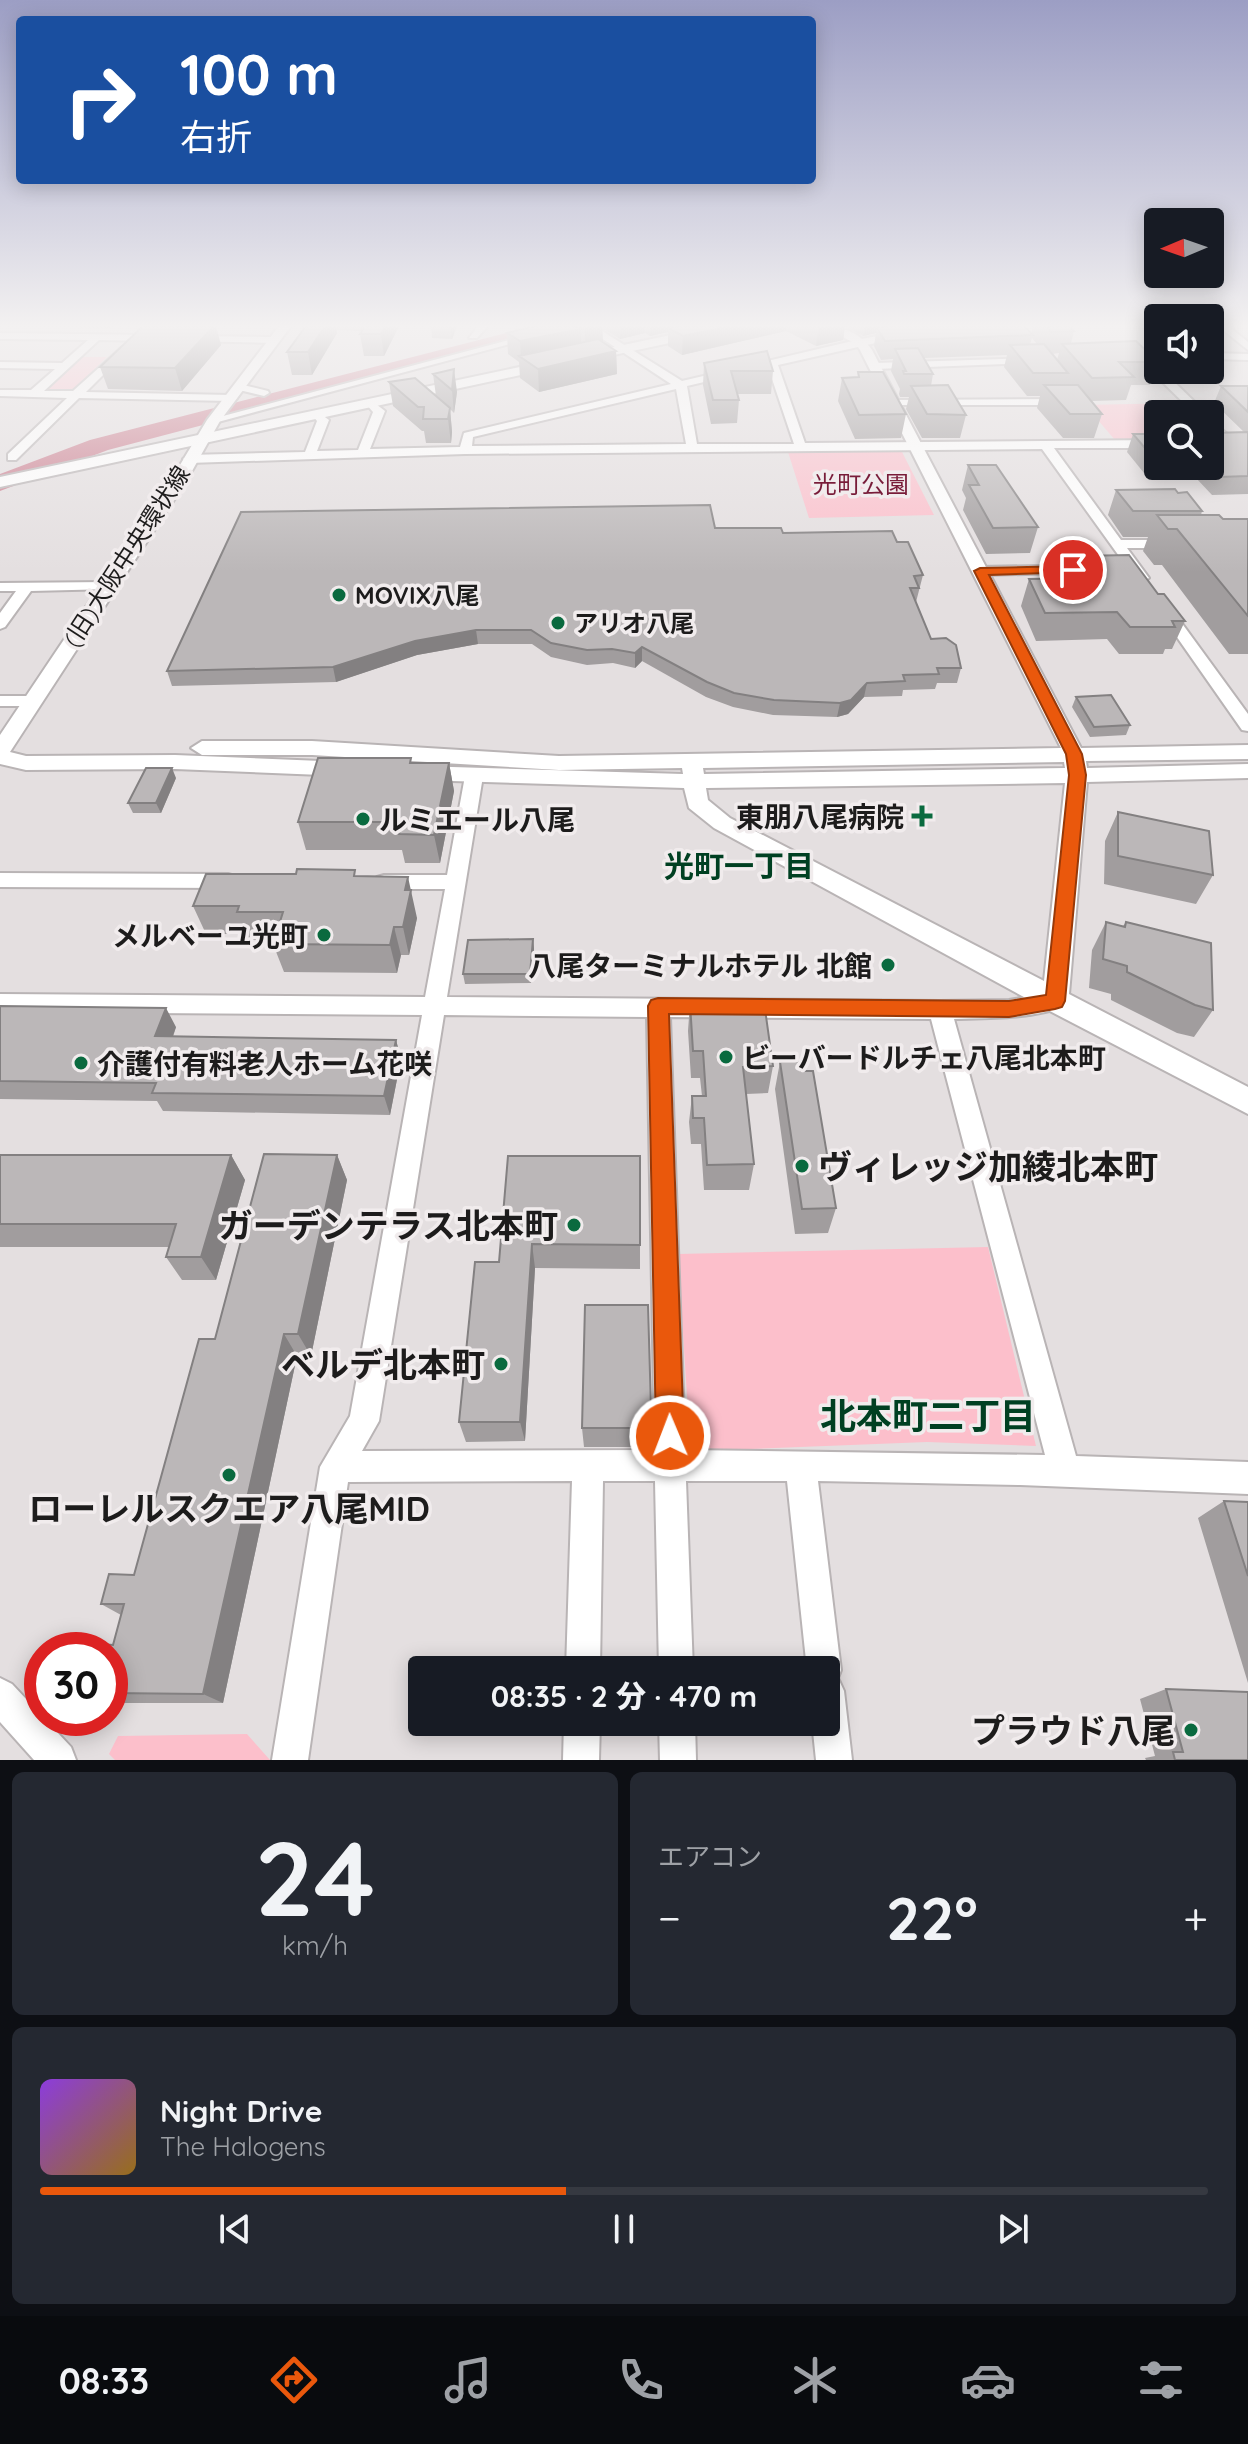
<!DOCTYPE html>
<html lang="ja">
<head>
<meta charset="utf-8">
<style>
	body { margin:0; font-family:Quicksand,"Noto Sans JP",sans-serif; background:#242831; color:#f1f3f6; height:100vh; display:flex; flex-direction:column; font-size:30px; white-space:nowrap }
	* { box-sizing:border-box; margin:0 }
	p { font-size:26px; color:#9ea1a6 }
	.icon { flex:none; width:44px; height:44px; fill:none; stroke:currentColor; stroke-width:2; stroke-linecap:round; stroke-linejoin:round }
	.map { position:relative; height:1760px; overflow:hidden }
	.details { display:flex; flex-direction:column; gap:12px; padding:12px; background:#0d0f14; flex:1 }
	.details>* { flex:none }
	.banner { position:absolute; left:16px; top:16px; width:800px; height:168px; border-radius:8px; box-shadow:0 4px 20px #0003; background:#1a4fa0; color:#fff; overflow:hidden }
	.needle { width:52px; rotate:268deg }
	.fabs { position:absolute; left:1144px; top:208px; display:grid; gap:16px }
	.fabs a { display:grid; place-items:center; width:80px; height:80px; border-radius:8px; background:#171b24; box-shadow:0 4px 20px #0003; font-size:40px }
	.speed { position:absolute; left:24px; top:1632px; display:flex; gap:16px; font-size:40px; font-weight:700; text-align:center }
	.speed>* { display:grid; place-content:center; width:104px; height:104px; border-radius:50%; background:#171b24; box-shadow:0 4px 20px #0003; line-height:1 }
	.speed .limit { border:12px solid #d22; background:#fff; color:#111 }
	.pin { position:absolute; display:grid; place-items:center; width:68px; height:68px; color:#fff; margin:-34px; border:4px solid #fff; border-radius:50%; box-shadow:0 2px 8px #0007 }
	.me { position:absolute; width:88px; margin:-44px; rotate:359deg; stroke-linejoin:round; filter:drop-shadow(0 0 6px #0008) }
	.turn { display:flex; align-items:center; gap:28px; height:168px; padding:0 32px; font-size:36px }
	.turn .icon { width:104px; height:104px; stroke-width:2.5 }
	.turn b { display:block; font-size:56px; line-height:68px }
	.big { font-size:60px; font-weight:800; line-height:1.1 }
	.details .tile { flex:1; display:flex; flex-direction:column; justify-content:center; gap:12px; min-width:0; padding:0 28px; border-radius:12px; background:#242831 }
	.details .dial { align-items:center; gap:0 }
	.dial b { font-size:104px; line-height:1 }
	.song { display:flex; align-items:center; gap:24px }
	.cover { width:96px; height:96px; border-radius:12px; background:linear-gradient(135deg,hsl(270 70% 55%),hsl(40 70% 35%)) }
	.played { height:8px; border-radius:4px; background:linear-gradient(90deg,#ea580c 45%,#363941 45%) }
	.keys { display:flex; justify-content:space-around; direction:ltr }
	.heat { display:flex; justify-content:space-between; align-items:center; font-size:44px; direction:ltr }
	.details .tiles { flex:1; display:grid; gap:12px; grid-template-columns:1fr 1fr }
	.tile:last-child { grid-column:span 2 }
	.trip { position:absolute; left:408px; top:1656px; width:432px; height:80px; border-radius:8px; background:#171b24; box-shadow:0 4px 20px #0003; font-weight:800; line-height:80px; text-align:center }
	.menu { display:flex; height:128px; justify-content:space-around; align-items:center; background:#090b0e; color:#9ea1a6 }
	.menu .icon { width:56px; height:56px }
	.menu .current { color:#ea580c }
	.menu b { font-size:36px; color:#f1f3f6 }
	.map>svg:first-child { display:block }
	.green { fill:#fcbfcb }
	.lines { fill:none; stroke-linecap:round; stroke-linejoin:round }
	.river { fill:#cb7e8f; fill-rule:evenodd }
	.minor-casing { stroke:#b9b4b5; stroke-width:4 }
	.tertiary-casing { stroke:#b9b4b5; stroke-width:4 }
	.secondary-casing { stroke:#b9b4b5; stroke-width:4 }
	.minor { fill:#fff; fill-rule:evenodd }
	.tertiary { fill:#fff; fill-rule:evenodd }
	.secondary { fill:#fff; fill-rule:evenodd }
	.wall { fill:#a19d9e; fill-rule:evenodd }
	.shaded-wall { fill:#838081 }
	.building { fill:#bbb7b8; stroke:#838081; stroke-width:2 }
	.route { fill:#ea580c; stroke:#983908; stroke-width:2 }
	.poi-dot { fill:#0a6a3f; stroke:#f1eced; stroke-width:3 }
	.labels { text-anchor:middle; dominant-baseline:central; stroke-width:7; stroke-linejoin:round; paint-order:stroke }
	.far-park-label { font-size:24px; fill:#781c39; stroke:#f1eced }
	.far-street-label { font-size:24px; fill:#1d1c1c; stroke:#f1eced }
	.far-poi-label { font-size:24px; font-weight:bold; fill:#1d1c1c; stroke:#f1eced; text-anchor:start }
	.poi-label { font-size:28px; font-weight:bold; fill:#1d1c1c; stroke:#f1eced; text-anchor:end }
	.neighbourhood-label { font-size:30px; font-weight:bold; fill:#004022; stroke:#f1eced }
	.near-poi-label { font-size:34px; font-weight:bold; fill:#1d1c1c; stroke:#f1eced; text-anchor:end }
	.near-neighbourhood-label { font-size:36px; font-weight:bold; fill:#004022; stroke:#f1eced }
</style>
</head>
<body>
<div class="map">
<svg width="1248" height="1760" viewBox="0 0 1248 1760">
	<rect width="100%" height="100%" fill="#e4dfe0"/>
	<path class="green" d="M80,357H107L73,390L43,391Z
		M1181,403L1191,414H1158V440H1115L1085,405Z
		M901,450L934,515L809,518L788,452Z
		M988,1247L1036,1446L927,1442L698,1451L690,1443L678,1254Z
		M247,1734L270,1760H115L109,1754L118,1736Z"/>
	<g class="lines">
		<path class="river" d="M533,326H566L563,330L108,450L0,491V474L90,440Z"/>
		<g class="minor-casing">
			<path id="minor" d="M478,326H488L477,338H469Z
				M562,326H577L218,422L208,420Z
				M583,326H594L682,381L861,339L933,326H951L778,365L805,443L1158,440V448H1054L1121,540H1172L1179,544L1172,548H1127L1149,578L1142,582L1137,581L1042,449L465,454L189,463L183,459L189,455L305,452L317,421L312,415L318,412L329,420L317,451L358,450L373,412L366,404L372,401L385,411L370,449L460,447L464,433L671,384ZM768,367L794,444H697L687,386ZM676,389L686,444L472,446L473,437Z
				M1218,326H1228L1248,342V350Z
				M0,333L156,335L161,338L156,341L99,340L44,391H73L121,348L125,349V353L86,392L231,395L237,398L231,401L79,398L16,460H8V454L67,398L0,396V390H31L55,369L0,368V362L62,363L88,340L0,339Z
				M192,336L274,337L279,340L274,343L188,341L187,339Z
				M1137,353H1145L1158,366V370H1162L1207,414H1195L1137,357Z
				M1210,353L1248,354V360L1210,359Z
				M1034,358L1035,360L1030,363L875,369L870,366L875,363Z
				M239,384L268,391L269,393L264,396L235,389V385Z
				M894,400L1066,399L1072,402L1066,405H890V401Z
				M1210,420L1235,440V446H1227L1210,429Z
				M1100,565L1105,566V572L980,575L973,571L980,567Z
				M108,582L115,586L113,589L31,591L5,627L0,629V613L16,591H0V583Z
				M1165,606L1170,607L1248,714V731L1242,730L1158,610Z
				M0,696H32L40,701L32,706H0Z
				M474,770L483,776L447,997L940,1001L1009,1000L1055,992L1063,995L1066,1001L1063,1007C1028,1019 990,1018 954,1019L1076,1456L1248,1462V1494L1020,1485L818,1481L841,1670L838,1678L844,1691L852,1760H816L812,1722H826V1670H807L787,1481H686L693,1670H659L655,1481H603L600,1670H566L572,1481L348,1482L308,1760H272L320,1467L350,1416L422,1015L0,1012V994L425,997L445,889H384L377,887L374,882L377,877L384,875H447L465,776ZM444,1015L647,1017L655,1450L362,1451L379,1421ZM670,1017L931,1019L1045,1455L685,1450Z
				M0,873L228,874L235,876L238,881L235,886L228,888L0,887Z
				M0,1678L12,1684L71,1747L76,1760H34L0,1722Z
				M564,1722H600L599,1760H563Z
				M659,1722H695L696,1760H660Z"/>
		</g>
		<g class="tertiary-casing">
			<path id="tertiary" d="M279,326H291L220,421L187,480L10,752L26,756L175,755L346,762L354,764L357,769L354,774L346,776L175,769L26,770L0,764V735L171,480L207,420Z
				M822,326C841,325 862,334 872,350L1081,748L1248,745V759L1086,761L1087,768L1248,764V778L1087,782L1069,994L1248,1087V1114L1046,1009L714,828L689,808L684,788L419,780L411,778L408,773L411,768L419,766L683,774L682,768L559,770L312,755H202L191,748L202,741H312L559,756L1061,748L860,350L856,344ZM1064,762L1065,768L704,774L703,768ZM1065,783L1044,981L730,818L708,800L706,788Z"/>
		</g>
		<g class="secondary-casing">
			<path id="secondary" d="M713,326H737L730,330L0,487V477Z"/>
		</g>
		<use href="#minor" class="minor"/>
		<use href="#tertiary" class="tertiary"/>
		<use href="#secondary" class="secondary"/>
	</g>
	<path class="wall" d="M0,326H113L111,328Z
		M306,326H399L384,356H364L360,334L362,331L337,330V333L312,375H292L287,352Z
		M431,326H457L452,339L432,338Z
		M535,326H1024L1031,334L1033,326H1069L1074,331L1071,343L1158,362L1150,385H1131L1126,400L1091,401L1102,414L1094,438H1063L1037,408L1040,396H1027L1004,367L1007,355L924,358L933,374L931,386L966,415L960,438H922L906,409L909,397H900L899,394L900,389L891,371L893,359L881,360L874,346L876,333L863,336L845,326L843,340L816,346L786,331L682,355L668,346V332L650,336L645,333L620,339L602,328L603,343L616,351L617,374L539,392L520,378L519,362L508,354L507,333ZM1032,338L1037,344H1030ZM1059,353L1057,360L1052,354Z
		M221,345L182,391L108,389L100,367Z
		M704,363L773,371L771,394H737L739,400L737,423L711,424L703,385Z
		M858,372L906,414L901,438L855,439L838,401L842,378L858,377Z
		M433,374L457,392L454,413L450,409L452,432L451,443H426L424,431H422L393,406L389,382L436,396Z
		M1221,386H1248V494L1212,495L1196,478H1148L1127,452L1133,434H1158V466H1210L1244,432L1214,403Z
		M968,465L1038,527L1030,553L986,554L963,510L966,498L962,490Z
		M1116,490L1178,493L1202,511L1201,515L1223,519H1248V654H1229L1162,565H1154L1143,551L1148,537H1123L1108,515Z
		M715,528L897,542L923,575L916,602L931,639L961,668L957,683H937L935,689L903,690L902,696L864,697L848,714L837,717L773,715L733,707L706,697L642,661L635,668L613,663L587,665L551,657L532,644H478L417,655L336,682L172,686L167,671Z
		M1080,556L1158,594L1185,621L1172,649H1165L1163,654H1119L1107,639L1036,641L1021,606L1029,579L1073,578Z
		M1076,697L1130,725L1126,735L1090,737L1072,707Z
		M412,763H449L454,791L440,863H405L402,850H306L298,822Z
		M176,778L161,813H133L128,803Z
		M1118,812L1213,875L1196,904L1104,884L1105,841Z
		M357,876L417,918L409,955H401L397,973L284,972L273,944L274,940H248L246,934H206L193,906Z
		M1106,922L1123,926L1126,922L1213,1010L1194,1037L1177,1033L1111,1000V994L1089,988L1092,950Z
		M533,939L534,949L531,983L465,984L463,974Z
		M690,1003L773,1066L768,1093L746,1094L754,1164L749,1190H704L701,1144H691L689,1122L692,1096H702L700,1078H691L688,1031Z
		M0,1006L176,1027L173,1037L396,1040L401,1059L390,1115L163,1111L157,1101L0,1099Z
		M780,1062L801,1071L836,1208L828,1233L795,1234L775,1089Z
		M0,1155H231L245,1180L216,1280H182L166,1257L169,1247H0Z
		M337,1155L347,1180L311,1356H297L223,1703H113L110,1701V1650L113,1645L121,1615L101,1604L134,1575L215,1339Z
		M508,1156L640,1245V1269L535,1268L525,1441L466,1442L459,1422L499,1262Z
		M651,1409L649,1429L640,1447H584L582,1428Z
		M1224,1501L1248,1502V1683L1198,1518Z
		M1166,1689L1248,1760H1146L1145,1758L1155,1756L1140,1699Z"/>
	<path class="shaded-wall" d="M214,326H216L221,345L182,391L175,368Z
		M325,326H336L337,333L312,375L308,352Z
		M385,326H399L384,356L381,334Z
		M450,326H457L452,339Z
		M585,326H602L603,343L585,347Z
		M620,326H645V333L620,339Z
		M650,326H700L668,328V332L650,336Z
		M731,326H786V331L682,355L683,336Z
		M828,326H845L843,340L816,346L818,328Z
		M864,326H918L877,328L876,333L863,336Z
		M581,329V351L521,358L520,341Z
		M616,351L617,374L539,392L538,369Z
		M454,369L457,392L454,413L452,390Z
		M450,408L452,432L451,443L448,419Z
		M476,630L478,644L417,655L336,682L333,667L415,641Z
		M642,647V661L635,668V653Z
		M867,683L864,697L848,714L837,717L840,703Z
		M449,763L454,791L440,863L434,835Z
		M172,768L176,778L161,813L156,803Z
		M408,877L417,918L409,955L403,927L405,890Z
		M394,927L401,955L397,973L390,945Z
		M533,939L534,949L531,983L530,974Z
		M166,1008L176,1027L166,1055L155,1036Z
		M396,1040L401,1059L390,1115L384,1096Z
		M231,1155L245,1180L216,1280L201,1257Z
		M337,1155L347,1180L311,1356L298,1334Z
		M532,1244L535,1268L525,1441L520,1422Z
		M284,1334L297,1356L223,1703L203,1694Z
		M651,1409L649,1429L640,1447L641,1428Z"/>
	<path class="building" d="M143,326H214L175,368L100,367Z
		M306,326H325L308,352H287Z
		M365,326H385L381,334H360Z
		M535,326H575L581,329L520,341L507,333Z
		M679,326H731L683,336L668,328Z
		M887,326H1024L1033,335L885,341L877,328Z
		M1046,326H1069L1074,331L1051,332Z
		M598,339L616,351L538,369L519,356Z
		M1136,341L1158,362H1119L1134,377L1092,378L1062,344Z
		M1044,344L1068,373H1033L1010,345Z
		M918,348L933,374H904L903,371H906L895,349Z
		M767,351L773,371H731L739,400H713L704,363Z
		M454,369L452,390L433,374Z
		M858,372H883L906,414L859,415L842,378L859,377Z
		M415,378L450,408L448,419H423L424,407H418L389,382Z
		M948,385L966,415L927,414L911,386Z
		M1044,385H1078L1102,414H1070Z
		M1221,386H1248V412Z
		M1248,432V476L1219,477L1209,466L1210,433Z
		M1133,434H1158V460H1155Z
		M968,465H996L1038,527L993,528L969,485H979Z
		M1175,489L1178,493L1187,492L1202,511H1133L1116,490Z
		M710,505L715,528H781L783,533L892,531L897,542H908L923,575L914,576L919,588H910L931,639L946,638L956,645L961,668H937L939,674L903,675L905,681L867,683L851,700L840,703L774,700L734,693L707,682L642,647L635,653L612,649L587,650L551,643L531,630H476L415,641L333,667L167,671L241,512Z
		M1157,515H1219L1223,519H1248V616L1177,529H1168Z
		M1129,555L1158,594H1164L1185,621H1172L1175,627H1130L1117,612L1045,613L1029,579L1095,578L1080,556Z
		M1111,695L1130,725L1094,727L1076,697Z
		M318,758H411L410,763H449L434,835L399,834L402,822H298Z
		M146,768H172L156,803H128Z
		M1118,812L1209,831L1213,875L1118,856Z
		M297,869L355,870L354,876L408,877L405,890H411L403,927H394L390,945L273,944L283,912H237L239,906H193L206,874H296Z
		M1106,922L1125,927L1126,922L1211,943L1213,1010L1195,1005L1127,972V966L1103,959Z
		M533,939L530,974H463L468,940Z
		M764,1002L773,1066L743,1067L754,1164L707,1165L704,1118H693L692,1096H706L703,1051H693L690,1003Z
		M0,1006L166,1008L155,1036L396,1040L384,1096L152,1093L156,1083L0,1081Z
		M780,1062H800L801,1071H813L836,1208L802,1209Z
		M264,1154L337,1155L298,1334H284L203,1694L110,1693V1650H100L101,1644L113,1645L124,1604H101L109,1574L134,1575L199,1339H215Z
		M0,1155H231L201,1257H166L176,1224H0Z
		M508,1156H640V1245L532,1244L520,1422H459L475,1262H499Z
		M585,1305H648L651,1409L641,1428H582Z
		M1224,1501L1248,1502V1576Z
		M1166,1689L1248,1692V1760H1175L1173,1752H1183Z"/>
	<linearGradient id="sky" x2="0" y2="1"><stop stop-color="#9c9ec4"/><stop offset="0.57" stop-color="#f3f1f1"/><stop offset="1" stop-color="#f3f1f1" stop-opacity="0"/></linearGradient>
	<rect width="1248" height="572" fill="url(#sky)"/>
	<path class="route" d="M1073,566L1079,570L1078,572L989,575L1082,754L1086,775L1065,1001L1062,1007L1055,1009L1009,1017L669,1014L684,1436L680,1446L670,1450L660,1446L656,1436L648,1006L651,1000L658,998L1009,1001L1046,995L1069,775L1066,754L974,571L980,568Z"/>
	<g class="poi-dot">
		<circle cx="339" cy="595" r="8"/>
		<circle cx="558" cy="623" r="8"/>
		<path d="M918 804h8v8h8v8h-8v8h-8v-8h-8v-8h8z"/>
		<circle cx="363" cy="819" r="8"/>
		<circle cx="324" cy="935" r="8"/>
		<circle cx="888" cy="965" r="8"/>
		<circle cx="726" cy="1057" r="8"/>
		<circle cx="81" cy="1063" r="8"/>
		<circle cx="802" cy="1166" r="8"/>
		<circle cx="574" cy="1225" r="8"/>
		<circle cx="501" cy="1364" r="8"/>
		<circle cx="229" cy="1475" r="8"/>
		<circle cx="1191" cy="1730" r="8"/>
	</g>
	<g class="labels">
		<g class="far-park-label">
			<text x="861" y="484">光町公園</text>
		</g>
		<g class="far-street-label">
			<text transform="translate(126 556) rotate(-57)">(旧)大阪中央環状線</text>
		</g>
		<g class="far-poi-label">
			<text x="355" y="595">MOVIX八尾</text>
			<text x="574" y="623">アリオ八尾</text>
		</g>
		<g class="poi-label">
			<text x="904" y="816">東朋八尾病院</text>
			<text x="379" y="819" text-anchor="start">ルミエール八尾</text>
			<text x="308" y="935">メルベーユ光町</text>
			<text x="872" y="965">八尾ターミナルホテル 北館</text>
			<text x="742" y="1057" text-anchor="start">ビーバードルチェ八尾北本町</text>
			<text x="97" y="1063" text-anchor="start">介護付有料老人ホーム花咲</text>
		</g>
		<g class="neighbourhood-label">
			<text x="739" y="866">光町一丁目</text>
		</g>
		<g class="near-poi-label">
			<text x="818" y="1166" text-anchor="start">ヴィレッジ加綾北本町</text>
			<text x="558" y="1225">ガーデンテラス北本町</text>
			<text x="485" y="1364">ベルデ北本町</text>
			<text x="229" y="1508" text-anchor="middle">ローレルスクエア八尾MID</text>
			<text x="1175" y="1730">プラウド八尾</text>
		</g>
		<g class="near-neighbourhood-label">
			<text x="928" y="1415">北本町二丁目</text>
		</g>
	</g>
</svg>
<div class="fabs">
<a><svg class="needle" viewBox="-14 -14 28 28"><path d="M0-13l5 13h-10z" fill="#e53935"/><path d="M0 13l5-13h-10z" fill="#9ea1a6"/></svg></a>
<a><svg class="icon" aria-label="sound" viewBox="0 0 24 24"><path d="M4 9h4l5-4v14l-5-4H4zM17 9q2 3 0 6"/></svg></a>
<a><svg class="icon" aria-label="search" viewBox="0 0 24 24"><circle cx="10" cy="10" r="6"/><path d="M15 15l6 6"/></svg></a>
</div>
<div class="speed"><div class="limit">30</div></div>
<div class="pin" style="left:1073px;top:570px;background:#d93025"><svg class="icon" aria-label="arrive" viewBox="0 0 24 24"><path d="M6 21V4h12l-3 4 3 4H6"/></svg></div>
<svg class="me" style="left:670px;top:1436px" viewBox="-20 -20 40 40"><circle r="17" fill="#ea580c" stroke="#fff" stroke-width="3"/><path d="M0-11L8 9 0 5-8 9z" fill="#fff"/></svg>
<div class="trip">08:35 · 2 分 · 470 m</div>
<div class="banner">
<div class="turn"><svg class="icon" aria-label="right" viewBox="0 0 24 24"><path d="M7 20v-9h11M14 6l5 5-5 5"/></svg><div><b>100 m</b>右折</div></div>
</div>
</div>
<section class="details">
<div class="tiles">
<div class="tile dial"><b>24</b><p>km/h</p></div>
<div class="tile"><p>エアコン</p>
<div class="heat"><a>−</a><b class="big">22°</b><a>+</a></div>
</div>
<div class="tile">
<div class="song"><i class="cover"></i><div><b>Night Drive</b><p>The Halogens</p></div></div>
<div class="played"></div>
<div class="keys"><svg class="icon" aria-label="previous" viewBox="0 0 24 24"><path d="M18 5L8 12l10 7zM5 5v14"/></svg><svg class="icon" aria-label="pause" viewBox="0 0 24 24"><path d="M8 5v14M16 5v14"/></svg><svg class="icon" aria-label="next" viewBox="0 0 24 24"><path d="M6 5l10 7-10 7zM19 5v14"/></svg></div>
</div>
</div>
</section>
<nav class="menu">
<b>08:33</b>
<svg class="icon current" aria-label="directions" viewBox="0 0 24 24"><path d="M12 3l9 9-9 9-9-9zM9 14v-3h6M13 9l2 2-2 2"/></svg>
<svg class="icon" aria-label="music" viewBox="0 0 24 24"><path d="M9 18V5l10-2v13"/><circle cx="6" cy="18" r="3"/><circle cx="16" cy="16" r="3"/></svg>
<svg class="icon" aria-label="phone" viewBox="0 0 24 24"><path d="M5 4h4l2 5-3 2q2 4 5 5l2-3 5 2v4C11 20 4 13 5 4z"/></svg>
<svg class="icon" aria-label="climate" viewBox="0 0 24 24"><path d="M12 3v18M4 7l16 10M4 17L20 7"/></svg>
<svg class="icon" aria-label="car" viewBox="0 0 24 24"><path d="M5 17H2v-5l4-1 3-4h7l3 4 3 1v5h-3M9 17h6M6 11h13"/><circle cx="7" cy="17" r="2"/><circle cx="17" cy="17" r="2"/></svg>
<svg class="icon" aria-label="filters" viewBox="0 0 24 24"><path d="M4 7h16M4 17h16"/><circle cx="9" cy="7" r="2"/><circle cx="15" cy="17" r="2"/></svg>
</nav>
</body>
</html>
